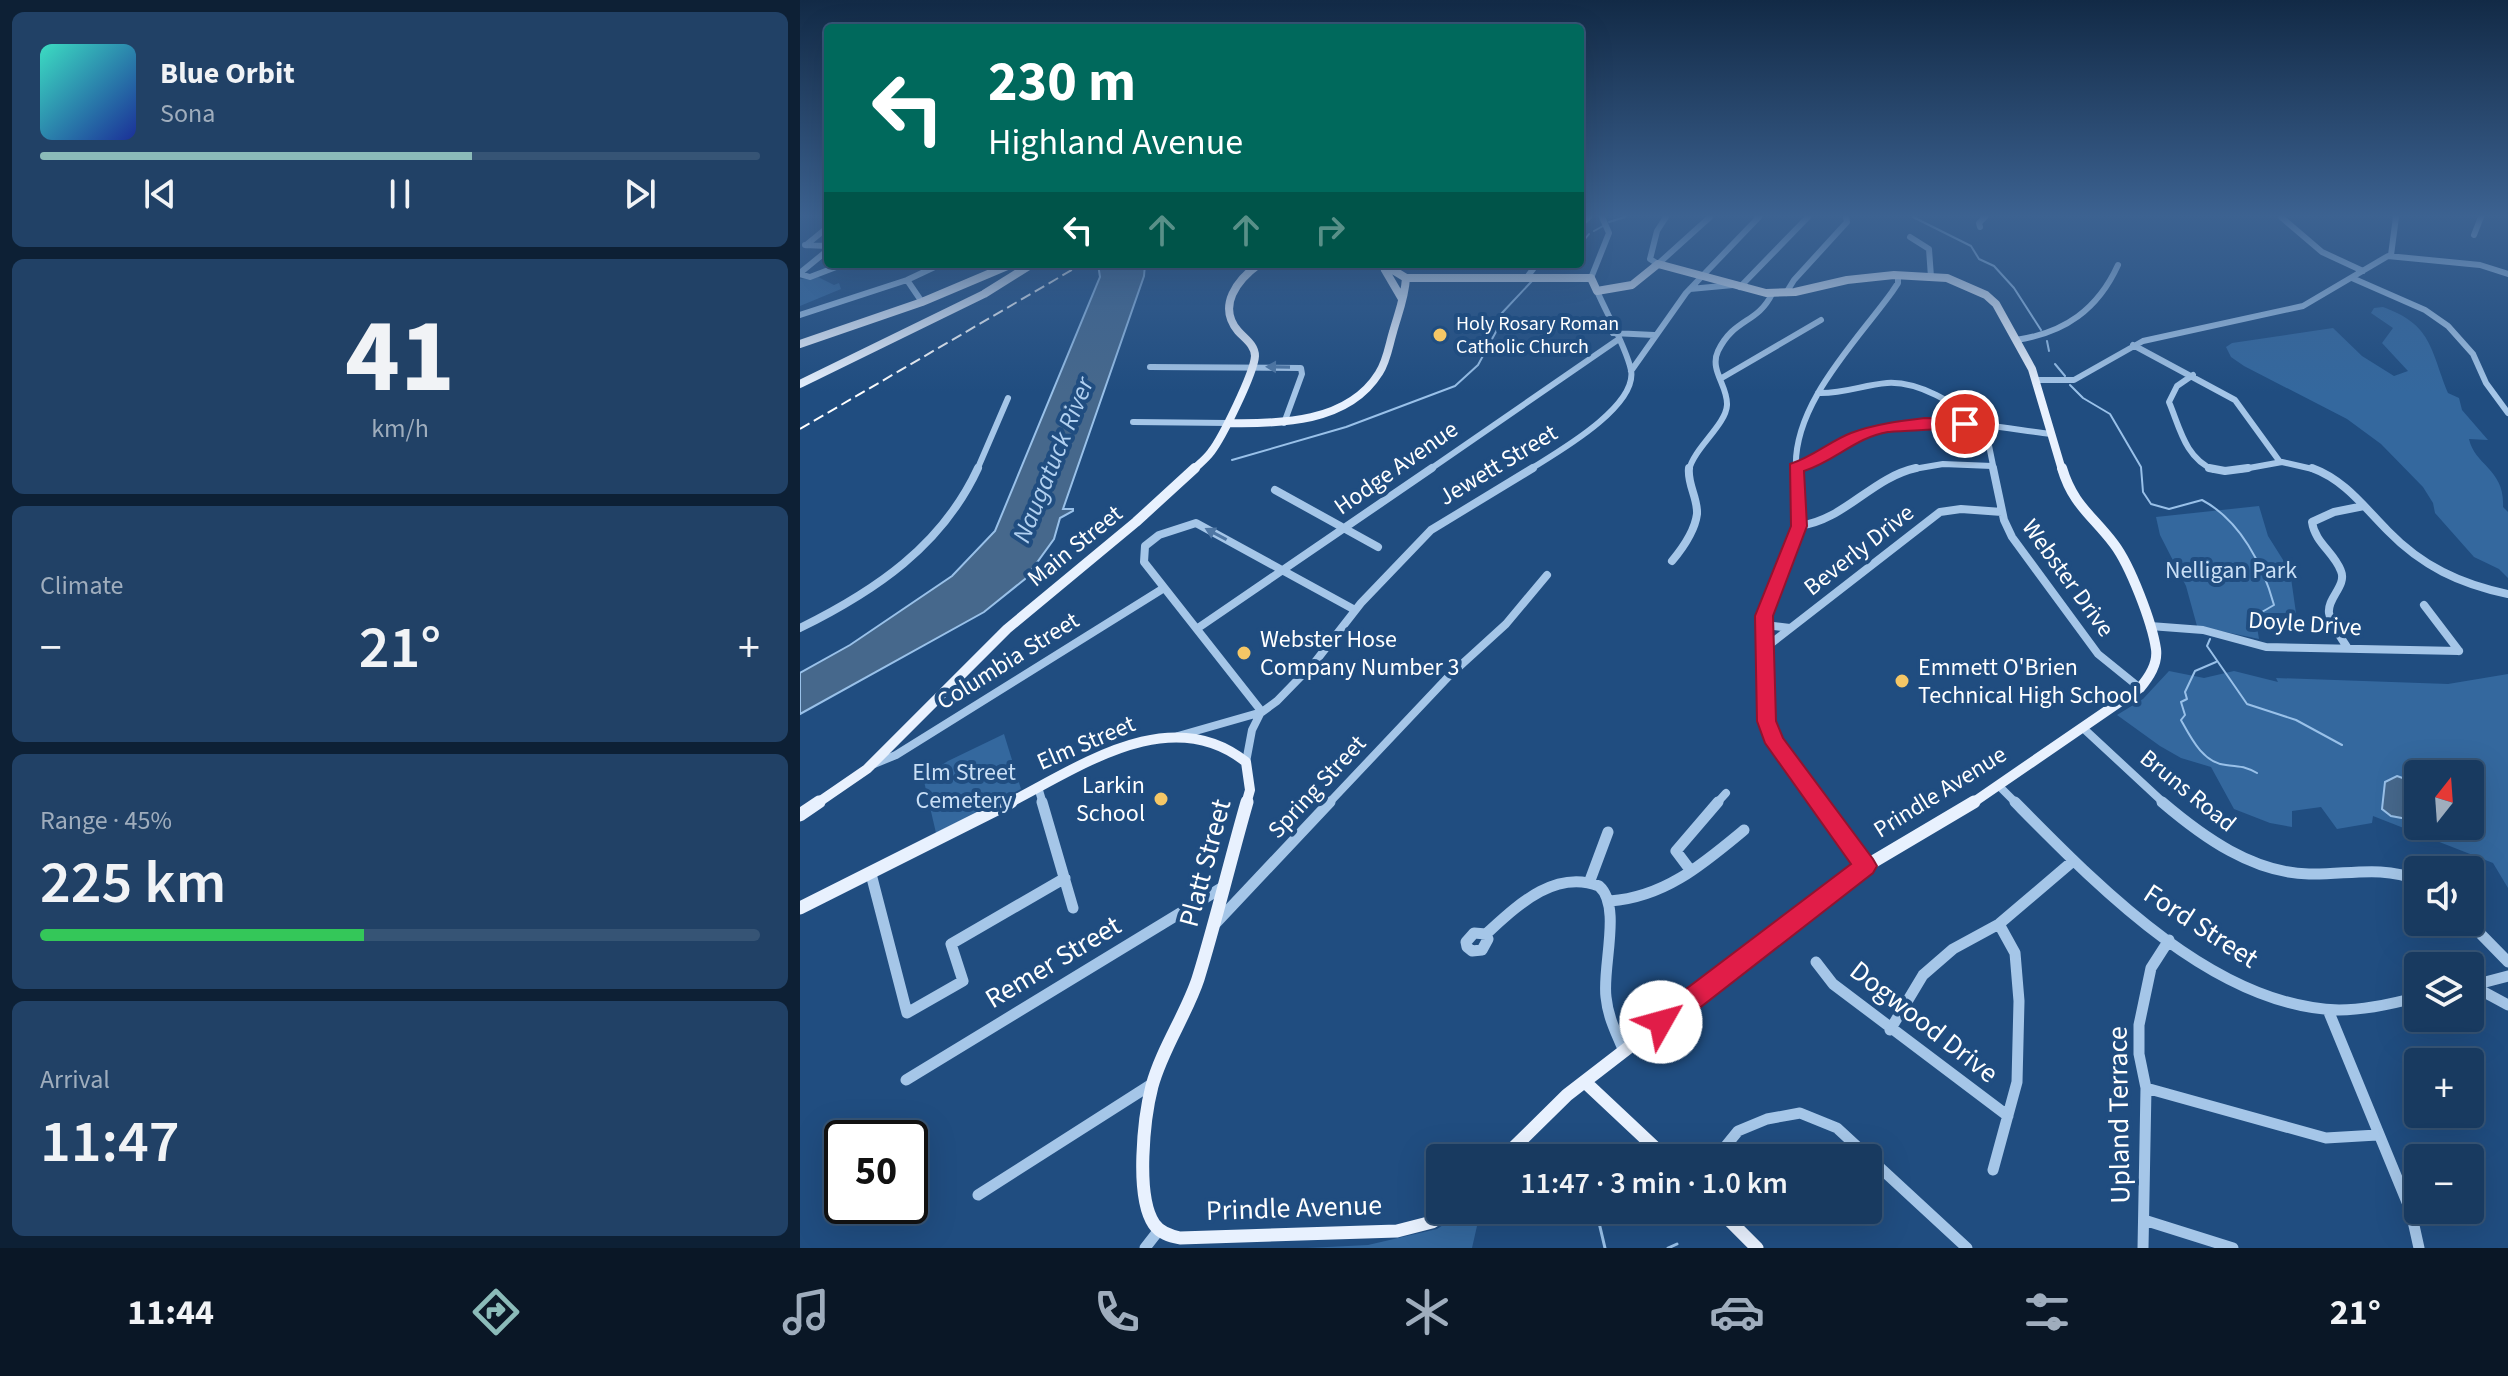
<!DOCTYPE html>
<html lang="en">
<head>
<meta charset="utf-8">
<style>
	body { margin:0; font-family:"Source Sans 3",sans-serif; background:#214166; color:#f1f3f6; height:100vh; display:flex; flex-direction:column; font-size:30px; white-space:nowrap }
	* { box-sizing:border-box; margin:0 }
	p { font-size:26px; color:#9fadbd }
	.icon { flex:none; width:44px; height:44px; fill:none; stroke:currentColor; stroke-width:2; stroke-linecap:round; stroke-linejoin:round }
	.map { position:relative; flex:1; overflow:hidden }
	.drawer { display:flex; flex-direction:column; gap:12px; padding:12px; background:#0d2035; width:800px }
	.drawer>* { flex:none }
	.top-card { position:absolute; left:24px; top:24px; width:760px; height:244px; border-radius:8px; box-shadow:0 8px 32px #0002,0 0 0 2px #365475; background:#00695c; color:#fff; overflow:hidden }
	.needle { width:52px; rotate:17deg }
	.controls { position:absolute; left:1604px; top:760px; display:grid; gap:16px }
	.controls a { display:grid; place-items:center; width:80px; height:80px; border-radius:8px; background:#183a60; box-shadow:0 8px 32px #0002,0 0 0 2px #365475; font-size:40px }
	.speed { position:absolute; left:24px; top:1120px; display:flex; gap:16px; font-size:40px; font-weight:700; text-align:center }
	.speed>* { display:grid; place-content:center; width:104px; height:104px; border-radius:50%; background:#183a60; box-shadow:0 8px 32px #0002,0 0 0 2px #365475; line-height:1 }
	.speed .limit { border:4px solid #111; border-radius:12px; background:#fff; color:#111 }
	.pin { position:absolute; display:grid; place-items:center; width:68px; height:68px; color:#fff; margin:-34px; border:4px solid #fff; border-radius:50%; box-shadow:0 2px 8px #0007 }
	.me { position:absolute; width:88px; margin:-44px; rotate:52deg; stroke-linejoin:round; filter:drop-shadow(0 0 6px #0008) }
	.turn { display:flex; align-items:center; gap:28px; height:168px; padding:0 32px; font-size:36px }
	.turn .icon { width:104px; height:104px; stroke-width:2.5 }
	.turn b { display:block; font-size:56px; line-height:68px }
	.lanes { display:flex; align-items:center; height:76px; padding:0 32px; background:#0003; justify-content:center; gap:40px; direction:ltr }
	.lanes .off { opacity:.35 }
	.big { font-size:60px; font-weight:600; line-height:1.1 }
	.drawer .widget { flex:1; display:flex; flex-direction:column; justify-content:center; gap:12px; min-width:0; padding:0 28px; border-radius:12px; background:#214166 }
	.drawer .dial { align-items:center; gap:0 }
	.dial b { font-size:104px; line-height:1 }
	.song { display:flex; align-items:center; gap:24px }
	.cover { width:96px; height:96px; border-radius:12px; background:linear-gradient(135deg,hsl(170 70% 55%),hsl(230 70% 35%)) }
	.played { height:8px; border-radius:4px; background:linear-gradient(90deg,#8bbbb9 60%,#365475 60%) }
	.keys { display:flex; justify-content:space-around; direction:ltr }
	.heat { display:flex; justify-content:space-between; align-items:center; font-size:44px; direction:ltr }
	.charge { height:12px; border-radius:6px; background:linear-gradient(90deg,#34c759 45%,#365475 0) }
	.trip { position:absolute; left:626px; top:1144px; width:456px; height:80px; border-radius:8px; background:#183a60; box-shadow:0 8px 32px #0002,0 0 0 2px #365475; font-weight:600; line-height:80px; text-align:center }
	.dock { display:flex; height:128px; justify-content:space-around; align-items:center; background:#0a1726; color:#9fadbd }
	.dock .icon { width:56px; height:56px }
	.dock .active { color:#8bbbb9 }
	.dock b { font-size:36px; color:#f1f3f6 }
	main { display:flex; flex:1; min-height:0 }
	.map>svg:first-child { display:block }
	.green { fill:#34689e; fill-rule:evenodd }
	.water { fill:#46688c; stroke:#99c1e9; stroke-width:2 }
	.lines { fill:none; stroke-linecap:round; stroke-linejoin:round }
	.stream-far1 { stroke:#99c1e9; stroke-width:2 }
	.stream { stroke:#99c1e9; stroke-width:3 }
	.minor-far2 { stroke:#a5c6e8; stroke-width:6 }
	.minor-far1 { stroke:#a5c6e8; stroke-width:8 }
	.minor { stroke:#a5c6e8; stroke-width:11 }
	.major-far2 { stroke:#e8f1fe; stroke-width:8 }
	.major-far1 { stroke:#e8f1fe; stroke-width:10 }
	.major { stroke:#e8f1fe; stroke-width:13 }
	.rail { stroke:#fff; stroke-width:2; stroke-dasharray:11 5; stroke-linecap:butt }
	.oneway { fill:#4f77a4 }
	.route { fill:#e11d48; stroke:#92132f; stroke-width:2 }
	.poi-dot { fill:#f5c766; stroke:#204d80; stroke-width:3 }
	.labels { text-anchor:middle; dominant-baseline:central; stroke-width:8; stroke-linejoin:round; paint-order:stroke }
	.far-poi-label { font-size:20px; fill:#fff; stroke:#204d80; text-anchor:start }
	.street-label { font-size:24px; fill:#fff; stroke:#204d80 }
	.park-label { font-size:24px; fill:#c9dff6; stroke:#204d80 }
	.poi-label { font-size:24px; fill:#fff; stroke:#204d80; text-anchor:start }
	.water-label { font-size:26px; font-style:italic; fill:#b1d0f0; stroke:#204d80 }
	.near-street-label { font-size:28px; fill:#fff; stroke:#204d80 }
</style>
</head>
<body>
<main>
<section class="drawer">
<div class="widget">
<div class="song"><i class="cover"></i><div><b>Blue Orbit</b><p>Sona</p></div></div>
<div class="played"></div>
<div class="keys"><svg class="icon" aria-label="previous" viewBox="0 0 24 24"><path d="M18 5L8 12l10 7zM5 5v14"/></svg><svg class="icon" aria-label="pause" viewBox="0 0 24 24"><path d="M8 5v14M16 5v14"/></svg><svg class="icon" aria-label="next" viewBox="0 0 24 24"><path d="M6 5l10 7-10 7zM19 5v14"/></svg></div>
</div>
<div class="widget dial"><b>41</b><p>km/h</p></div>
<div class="widget"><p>Climate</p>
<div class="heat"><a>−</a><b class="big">21°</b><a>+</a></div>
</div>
<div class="widget"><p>Range · 45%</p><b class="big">225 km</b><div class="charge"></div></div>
<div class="widget"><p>Arrival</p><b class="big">11:47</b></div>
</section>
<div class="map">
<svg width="1708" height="1248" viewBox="0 0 1708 1248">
	<rect width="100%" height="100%" fill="#204d80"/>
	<path class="green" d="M18,277L34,285L39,283L41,289L0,306V279Z
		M1583,307C1632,325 1630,348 1648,393L1659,398L1662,410L1688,440L1669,439C1675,466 1705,469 1703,507L1708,512V578L1699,569L1674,557L1635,513L1633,503L1623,487L1581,444L1547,419L1444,366L1431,357L1426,347L1432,343L1533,328L1562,356L1594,376L1608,371L1582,343L1593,328L1571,313L1574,308Z
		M1459,506L1468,536L1490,571L1496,613H1460L1456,621L1459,639L1397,626L1386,586L1360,535L1356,517Z
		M1369,671L1404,678L1434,671L1478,682L1476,678L1648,684L1708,674V888L1693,863L1573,816L1572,823L1537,829L1521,807L1492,811V827L1470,823L1434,809L1411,767L1381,758L1360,746L1317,715L1343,699ZM1618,774H1670V826H1618Z
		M204,734L221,789L136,833L123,777L148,761Z
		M665,1211L677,1226L672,1248H507L568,1245L637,1229Z"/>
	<path class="water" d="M298,264H345L344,276L263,509H273V511L260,518L254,539L225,579L184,612L0,714V673L50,645L152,576L195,531L300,277Z
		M1597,776C1620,782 1618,801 1618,821L1591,816L1582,809L1585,782Z"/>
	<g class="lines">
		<path class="stream-far1" d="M1113,217L1171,246L1179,259L1194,266L1214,288L1241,330
			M809,222L825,217
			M794,231L803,226
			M785,239L789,234
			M1247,341L1249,351
			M1255,364L1265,376
			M1270,385L1283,398L1310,414L1341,467L1343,492L1351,504L1369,509L1402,500C1440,520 1463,565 1474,605L1455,616
			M432,460L546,427L655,386L678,365L698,328L701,314L732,281
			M1410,639L1407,646L1447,704L1496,720L1542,745
			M1416,662L1395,671L1385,692L1387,699L1381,702L1385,715L1381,720C1391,738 1403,763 1426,765C1438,767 1446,766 1457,773"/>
		<path class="stream" d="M796,1210L805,1248
			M868,1248L877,1244"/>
		<path class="minor-far2" d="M866,217L857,231L850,259L858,264L910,217
			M1481,217L1522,252L1563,271
			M780,225L789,217
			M1180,227L1179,223L1185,217
			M1674,235L1681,217
			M1110,237L1129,249L1131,277
			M5,245L28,246
			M6,245L28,227
			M1591,255L1596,217
			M0,273L28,250
			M0,274L10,277L44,264
			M727,277L737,264
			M791,278L809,233L802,217
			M1552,278L1625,310L1648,326L1673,354L1686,383L1708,413
			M107,280L122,302
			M940,287L1008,217
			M890,289L933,285
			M986,293L994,280L1047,222L1046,217
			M0,315L107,280L141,264
			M813,333L854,335
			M1216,340C1265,333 1298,309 1318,265
			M1333,345L1435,400L1480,462
			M350,367L501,368L502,374L484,423
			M831,371L886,293L959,217
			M1393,375L1377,386L1369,402C1380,428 1385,458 1414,470
			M920,379L1021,320
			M1236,380H1274L1343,341L1503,306L1588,256L1680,265L1708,274
			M1018,393C1043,394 1063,385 1087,383C1116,381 1159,403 1177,425
			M333,422L428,423
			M1185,426L1194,470
			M996,468C1024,460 1046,439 1074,431C1131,413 1193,427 1251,434
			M177,470L208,398
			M629,470L816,341
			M729,470C756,453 838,407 831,370C826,347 807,314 797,291
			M889,470C894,448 926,425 927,405C928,386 909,370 918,351C934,318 957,324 972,294
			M996,470C992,405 1056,342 1092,292L1098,283V275
			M1108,470L1143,464L1192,466
			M1438,470L1482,462L1517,470"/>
		<path class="minor-far1" d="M996,468L999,526L964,616L967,721L971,736L1021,804
			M1193,468L1204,520L1212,537L1298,654L1340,688
			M1409,468L1425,471L1448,468
			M1512,468C1545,480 1564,507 1588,531C1622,566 1660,584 1708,594
			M475,490L578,547
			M999,526C1045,520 1071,478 1116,468
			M872,561C882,549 895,530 897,514C898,498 887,484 889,468
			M1624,605L1659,651
			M965,625L990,628
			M1350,626L1403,630L1466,647L1659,651
			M0,628C75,591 142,546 178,468
			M398,628L632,468
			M1547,647C1541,637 1531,625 1529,613C1527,598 1547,586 1541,571C1534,552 1515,543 1512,522L1534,512L1564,506
			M965,648L1140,512L1161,509L1202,512
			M462,712L344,562L345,546L359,535L396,523L555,610
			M1283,728L1365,804
			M378,736L462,712L477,701L515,662L561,603L631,530L733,468
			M446,762L452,730L461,712
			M74,764L96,755L364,588
			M238,787L243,804
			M1200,787L1217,804
			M528,804L650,675L706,624L747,575
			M916,804L926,793"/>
		<path class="minor" d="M242,802L273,908
			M1019,802L1066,866
			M1215,802C1297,885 1414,1007 1539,1010C1566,1010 1592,1004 1618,997
			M1362,802C1403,837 1453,873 1509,874C1547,875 1581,865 1618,880
			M891,871L876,851L918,802
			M71,874L107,1013L163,981L151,944L265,878
			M789,883L808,832
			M810,901C865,897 903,864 944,830
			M1669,922L1708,962
			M416,923L530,802
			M674,933L686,934L688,939L682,950L672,951L667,947L666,942Z
			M686,934C717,906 754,869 799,886C822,906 802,967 806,997C808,1017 816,1033 824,1051
			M1016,962L1033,984L1208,1116
			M1671,985L1708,1005
			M1670,986L1708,976
			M1528,1010L1611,1212L1619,1248
			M1090,1030L1123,975L1153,949L1199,924L1273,861
			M106,1080L423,887
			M1346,1088L1526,1138L1577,1135
			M916,1158L938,1131L967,1119L1000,1113L1037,1128L1167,1248
			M1193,1170L1217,1082L1219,1001L1215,953L1199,924
			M178,1195L352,1084
			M1344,1220L1433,1248
			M345,1248L359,1230
			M1343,1248L1346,1088L1339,1054V1025L1351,968L1369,940"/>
		<path class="major-far2" d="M583,264L606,278H791L797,291L832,285L858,264L966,293L995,292L1047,280L1094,275L1147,278L1186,295L1196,304L1232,369L1262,470
			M585,270L602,299
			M0,344L122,302L212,264
			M0,384L184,294L232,264
			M428,423C480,424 548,423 579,373C587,361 589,345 593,332C598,314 605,297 606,278
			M393,470C399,464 406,459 411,452C422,438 454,373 455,356C455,345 445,339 438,331C417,306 437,280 459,264"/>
		<path class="major-far1" d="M16,804L67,769L207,629L336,522L395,468
			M207,804C278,768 370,701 446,762L450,790L446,804
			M1171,804L1340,688C1349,677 1358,664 1356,649C1352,622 1330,565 1314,544C1292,515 1273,505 1262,468"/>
		<path class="major" d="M447,802C430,861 416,921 398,979C386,1015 362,1049 352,1086C344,1117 335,1196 354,1224C360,1233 370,1236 380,1238L597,1231L632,1222L651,1210
			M0,815L19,802
			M0,908L211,802
			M785,1082L866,1158
			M703,1158L767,1095L1034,889L1066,866L1174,802
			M919,1210L957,1248"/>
		<path class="rail" d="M0,429L282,264"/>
	</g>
	<defs><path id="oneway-solid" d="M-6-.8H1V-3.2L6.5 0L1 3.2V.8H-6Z" transform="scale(2)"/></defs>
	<g class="oneway">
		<use href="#oneway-solid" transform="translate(478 367) rotate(-179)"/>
		<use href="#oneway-solid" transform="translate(416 534) rotate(-152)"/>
	</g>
	<linearGradient id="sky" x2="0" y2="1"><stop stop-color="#122a46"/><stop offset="0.55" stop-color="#3c6291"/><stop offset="1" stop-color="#3c6291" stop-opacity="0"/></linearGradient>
	<rect width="1708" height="392" fill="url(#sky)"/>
	<path class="route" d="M1125,418L1165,419L1173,424C1166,430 1104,430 1088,432C1056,437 1034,462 1004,471L1007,526L973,616L976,721L983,738L1073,859L1077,866L1073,873L870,1031L861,1034L853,1031L849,1022L853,1014L1051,864L965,743L957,721L955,616L991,526L990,464C1013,457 1030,441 1051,433C1075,424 1100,421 1125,418Z"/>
	<g class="poi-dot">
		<circle cx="640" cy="335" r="8"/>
		<circle cx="444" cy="653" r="8"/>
		<circle cx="1102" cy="681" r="8"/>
		<circle cx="361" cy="799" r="8"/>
	</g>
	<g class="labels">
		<g class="far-poi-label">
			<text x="656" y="324">Holy Rosary Roman<tspan x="656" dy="23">Catholic Church</tspan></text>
		</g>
		<g class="street-label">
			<text transform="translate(698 465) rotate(-31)">Jewett Street</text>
			<text transform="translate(596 468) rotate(-35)">Hodge Avenue</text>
			<text transform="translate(275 546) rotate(-39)">Main Street</text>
			<text transform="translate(1059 550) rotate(-38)">Beverly Drive</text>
			<text transform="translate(1268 578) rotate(54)">Webster Drive</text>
			<text transform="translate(1505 624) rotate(4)">Doyle Drive</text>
			<text transform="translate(208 661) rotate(-32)">Columbia Street</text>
			<text transform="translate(286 743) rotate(-23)">Elm Street</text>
			<text transform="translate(517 787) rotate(-47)">Spring Street</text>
			<text transform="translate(1388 791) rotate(39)">Bruns Road</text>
			<text transform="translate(1140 792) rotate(-32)">Prindle Avenue</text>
		</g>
		<g class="park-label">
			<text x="1431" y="570">Nelligan Park</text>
			<text x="164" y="772">Elm Street<tspan x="164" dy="28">Cemetery</tspan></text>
		</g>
		<g class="poi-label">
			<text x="460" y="639">Webster Hose<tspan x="460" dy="28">Company Number 3</tspan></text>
			<text x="1118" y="667">Emmett O'Brien<tspan x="1118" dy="28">Technical High School</tspan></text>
			<text x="345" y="785" text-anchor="end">Larkin<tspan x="345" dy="28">School</tspan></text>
		</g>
		<g class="water-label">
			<text transform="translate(253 460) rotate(-68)">Naugatuck River</text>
		</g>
		<g class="near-street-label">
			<text transform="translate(405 863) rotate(-75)">Platt Street</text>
			<text transform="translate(1401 926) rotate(33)">Ford Street</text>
			<text transform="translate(253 962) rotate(-31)">Remer Street</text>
			<text transform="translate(1124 1022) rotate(38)">Dogwood Drive</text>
			<text transform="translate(1319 1115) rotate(-91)">Upland Terrace</text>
			<text transform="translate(494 1208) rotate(-2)">Prindle Avenue</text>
		</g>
	</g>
</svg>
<div class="controls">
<a><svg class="needle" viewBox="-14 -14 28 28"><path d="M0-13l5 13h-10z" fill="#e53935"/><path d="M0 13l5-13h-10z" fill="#9fadbd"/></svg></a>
<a><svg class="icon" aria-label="sound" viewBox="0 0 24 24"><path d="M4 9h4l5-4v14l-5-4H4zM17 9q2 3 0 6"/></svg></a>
<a><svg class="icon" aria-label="layers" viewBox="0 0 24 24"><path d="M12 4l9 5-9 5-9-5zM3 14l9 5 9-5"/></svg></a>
<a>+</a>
<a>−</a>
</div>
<div class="speed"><div class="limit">50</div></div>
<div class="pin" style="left:1165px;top:424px;background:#d93025"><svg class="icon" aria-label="arrive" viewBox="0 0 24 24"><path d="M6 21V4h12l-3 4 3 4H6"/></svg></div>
<svg class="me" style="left:861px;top:1022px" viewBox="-20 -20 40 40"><circle r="19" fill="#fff"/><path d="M0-13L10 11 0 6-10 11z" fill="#e11d48"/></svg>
<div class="trip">11:47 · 3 min · 1.0 km</div>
<div class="top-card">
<div class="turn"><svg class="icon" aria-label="left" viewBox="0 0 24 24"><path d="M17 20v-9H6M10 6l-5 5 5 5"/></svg><div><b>230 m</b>Highland Avenue</div></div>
<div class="lanes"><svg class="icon" aria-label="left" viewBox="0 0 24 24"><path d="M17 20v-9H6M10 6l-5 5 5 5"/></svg><svg class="icon off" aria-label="ahead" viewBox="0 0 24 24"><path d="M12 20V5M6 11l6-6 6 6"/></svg><svg class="icon off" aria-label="ahead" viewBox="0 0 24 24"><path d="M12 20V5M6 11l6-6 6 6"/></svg><svg class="icon off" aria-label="right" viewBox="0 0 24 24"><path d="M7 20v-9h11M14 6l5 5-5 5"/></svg></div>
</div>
</div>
</main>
<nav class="dock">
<b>11:44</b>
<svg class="icon active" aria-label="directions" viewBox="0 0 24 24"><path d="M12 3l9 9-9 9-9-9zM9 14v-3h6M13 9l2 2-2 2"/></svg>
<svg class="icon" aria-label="music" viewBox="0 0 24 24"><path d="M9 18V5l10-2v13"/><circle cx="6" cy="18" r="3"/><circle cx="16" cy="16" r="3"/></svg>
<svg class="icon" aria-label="phone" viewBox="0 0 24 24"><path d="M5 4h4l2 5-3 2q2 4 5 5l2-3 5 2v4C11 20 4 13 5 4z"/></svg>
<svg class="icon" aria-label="climate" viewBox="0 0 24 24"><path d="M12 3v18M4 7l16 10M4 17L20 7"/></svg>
<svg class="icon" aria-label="car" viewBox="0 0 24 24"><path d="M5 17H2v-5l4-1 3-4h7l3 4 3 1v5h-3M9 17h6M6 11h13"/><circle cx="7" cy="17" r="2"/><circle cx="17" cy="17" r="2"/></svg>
<svg class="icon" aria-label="filters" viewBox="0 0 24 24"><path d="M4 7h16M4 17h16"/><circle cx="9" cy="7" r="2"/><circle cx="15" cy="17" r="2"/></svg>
<b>21°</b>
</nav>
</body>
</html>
